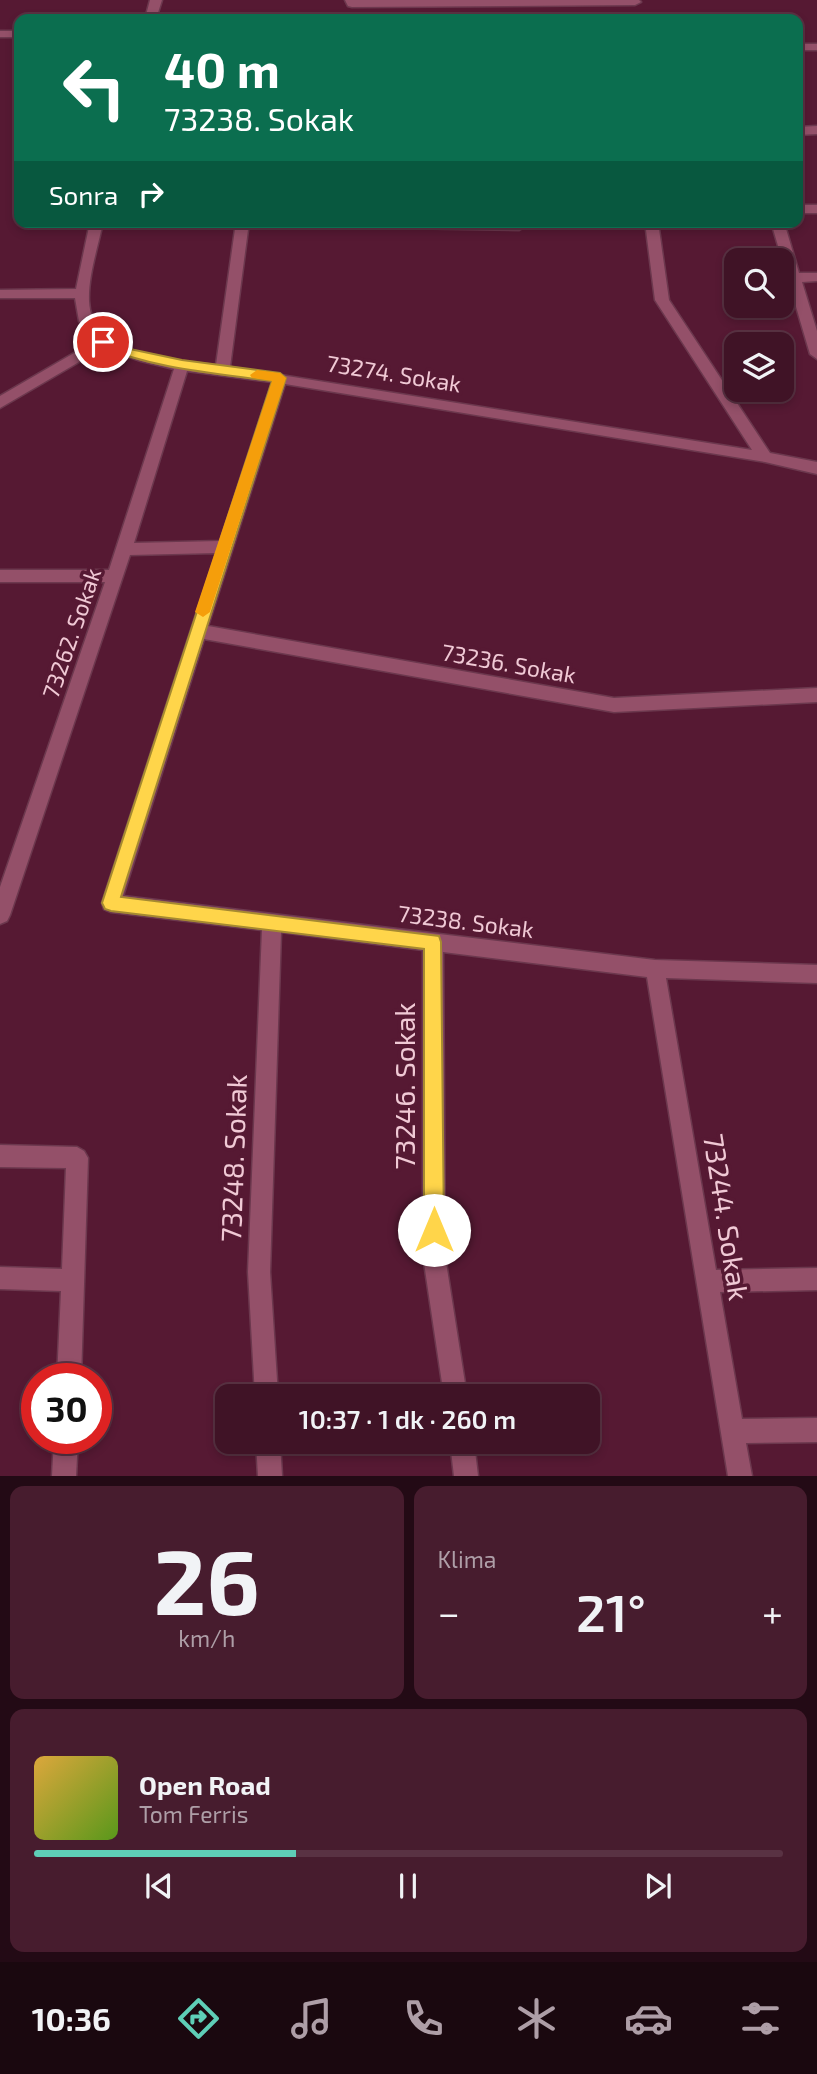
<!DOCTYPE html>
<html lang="tr">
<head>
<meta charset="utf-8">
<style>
	body { margin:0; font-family:"Exo 2",sans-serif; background:#471c2e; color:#f1f3f6; height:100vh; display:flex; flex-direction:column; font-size:26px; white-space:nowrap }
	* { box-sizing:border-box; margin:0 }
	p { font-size:23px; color:#ae9ea7 }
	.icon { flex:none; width:38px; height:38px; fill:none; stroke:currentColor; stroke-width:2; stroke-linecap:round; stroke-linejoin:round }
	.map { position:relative; height:1476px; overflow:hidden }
	.side { display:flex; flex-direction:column; gap:10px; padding:10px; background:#230a15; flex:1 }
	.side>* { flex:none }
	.guide { position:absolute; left:14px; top:14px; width:789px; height:214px; border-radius:14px; box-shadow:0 4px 10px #0003,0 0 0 2px #593243; background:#0b6e4f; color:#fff; overflow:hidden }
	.controls { position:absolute; left:724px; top:248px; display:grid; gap:14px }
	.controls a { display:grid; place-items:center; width:70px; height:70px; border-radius:14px; background:#401326; box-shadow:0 4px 10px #0003,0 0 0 2px #593243; font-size:35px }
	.speed { position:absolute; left:21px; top:1363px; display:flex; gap:14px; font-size:35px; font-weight:700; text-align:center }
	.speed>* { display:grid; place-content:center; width:91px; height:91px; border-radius:50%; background:#401326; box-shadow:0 4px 10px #0003,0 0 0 2px #593243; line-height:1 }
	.speed .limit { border:10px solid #d22; background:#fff; color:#111 }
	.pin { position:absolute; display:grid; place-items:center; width:60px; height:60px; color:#fff; margin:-30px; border:4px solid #fff; border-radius:50%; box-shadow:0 2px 7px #0007 }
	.me { position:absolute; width:77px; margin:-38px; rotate:0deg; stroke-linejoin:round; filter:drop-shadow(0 0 5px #0008) }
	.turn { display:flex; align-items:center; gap:24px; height:147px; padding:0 35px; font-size:32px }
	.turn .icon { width:91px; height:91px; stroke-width:2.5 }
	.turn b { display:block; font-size:49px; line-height:60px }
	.then { display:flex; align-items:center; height:66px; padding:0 35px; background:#0003; gap:14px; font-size:26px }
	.big { font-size:52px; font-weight:600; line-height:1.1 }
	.side .card { flex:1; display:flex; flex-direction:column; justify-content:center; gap:10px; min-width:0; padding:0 24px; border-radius:14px; background:#471c2e }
	.side .dial { align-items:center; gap:0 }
	.dial b { font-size:91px; line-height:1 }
	.song { display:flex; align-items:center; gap:21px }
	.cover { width:84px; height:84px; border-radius:10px; background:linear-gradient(135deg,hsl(40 70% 55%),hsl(90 70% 35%)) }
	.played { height:7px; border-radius:4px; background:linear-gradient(90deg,#5eceb7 35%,#593243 35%) }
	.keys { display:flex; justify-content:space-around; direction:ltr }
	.heat { display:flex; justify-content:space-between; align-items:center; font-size:38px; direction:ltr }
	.side .tiles { flex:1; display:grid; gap:10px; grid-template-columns:1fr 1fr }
	.card:last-child { grid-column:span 2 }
	.trip { position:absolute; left:215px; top:1384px; width:385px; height:70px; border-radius:14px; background:#401326; box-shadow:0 4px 10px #0003,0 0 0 2px #593243; font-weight:600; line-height:70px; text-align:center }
	.tab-bar { display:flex; height:112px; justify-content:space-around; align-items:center; background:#1a080f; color:#ae9ea7 }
	.tab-bar .icon { width:49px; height:49px }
	.tab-bar .active { color:#5eceb7 }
	.tab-bar b { font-size:32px; color:#f1f3f6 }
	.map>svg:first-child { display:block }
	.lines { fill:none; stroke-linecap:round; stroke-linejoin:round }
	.minor-casing { stroke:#6c384e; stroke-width:3 }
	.minor { fill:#945069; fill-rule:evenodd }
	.route { fill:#ffd54a; stroke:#a68a30; stroke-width:2 }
	.slow { fill:#f59e0b }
	.labels { text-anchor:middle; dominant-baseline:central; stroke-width:7; stroke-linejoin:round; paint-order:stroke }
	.street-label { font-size:23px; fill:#f0c9d5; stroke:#561933 }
	.near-street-label { font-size:28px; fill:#f0c9d5; stroke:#561933 }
</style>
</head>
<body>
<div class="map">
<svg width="817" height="1476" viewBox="0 0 817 1476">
	<rect width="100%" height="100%" fill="#561933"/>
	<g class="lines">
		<g class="minor-casing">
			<path id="minor" d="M150,0H162L156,19H145Z
				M345,0H639L641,2L635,5L352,7L348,6Z
				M0,31H19V37H0Z
				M798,44H817V50H798Z
				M817,126V134L798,135V127Z
				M798,205H817V213H798Z
				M90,222H103C98,247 88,276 89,301C91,356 174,360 216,365L236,222H249L230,367L752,450L655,300L645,222H658L669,300L770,453L817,462V474L765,462L285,384L208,626L614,698L817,688V702L614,712L204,639L123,896L655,960L817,965V983L666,978L716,1270L817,1268V1290L720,1292L742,1419L817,1418V1442L746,1443L752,1476H728L647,977L443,952L445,1256L467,1396H444L423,1256V950L281,932L270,1272L278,1396H255L248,1272L262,930L111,912L104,909L102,903L216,553L130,555L10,915L7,921L0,924V887L105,582H0V570H109L174,369L141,361L103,348L0,408V396L93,342L79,321L75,298H0V290L76,289ZM187,371L272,382L220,541L134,543Z
				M271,222H526V226L519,230L277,226Z
				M771,222H784L799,273H817V281L802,282L817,331V359L810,354Z
				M0,1145L77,1147L84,1151L88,1158L81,1379H57L61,1291L0,1289V1267L62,1269L66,1168L0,1167Z
				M54,1438H78L76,1476H52Z
				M256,1442H280L282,1476H258Z
				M450,1442H474L478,1476H454Z"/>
		</g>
		<use href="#minor" class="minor"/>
	</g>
	<path class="route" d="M103,338L130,349L182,360L280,373L286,378L121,897L439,936L441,942L444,1230L441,1237L434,1240L427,1237L424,1230V949L111,911L105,909L102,903L272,381C213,373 153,369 98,345V339Z"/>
	<path class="slow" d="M257,370L280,373L286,378L210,612L203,617L195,612L272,381L252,378L250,375Z"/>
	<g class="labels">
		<g class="street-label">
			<text transform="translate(394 373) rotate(9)">73274. Sokak</text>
			<text transform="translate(71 633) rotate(-71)">73262. Sokak</text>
			<text transform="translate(509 663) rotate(10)">73236. Sokak</text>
			<text transform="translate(466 921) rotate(7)">73238. Sokak</text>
		</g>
		<g class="near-street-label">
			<text transform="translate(404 1086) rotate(-90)">73246. Sokak</text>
			<text transform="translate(233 1158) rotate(-88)">73248. Sokak</text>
			<text transform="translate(727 1217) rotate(81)">73244. Sokak</text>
		</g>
	</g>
</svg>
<div class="controls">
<a><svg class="icon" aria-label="search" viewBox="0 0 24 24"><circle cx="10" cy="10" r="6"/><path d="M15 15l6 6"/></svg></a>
<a><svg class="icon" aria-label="layers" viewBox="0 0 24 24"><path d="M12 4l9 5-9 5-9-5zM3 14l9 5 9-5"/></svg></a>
</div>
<div class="speed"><div class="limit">30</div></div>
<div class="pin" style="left:103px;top:342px;background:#d93025"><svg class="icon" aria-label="arrive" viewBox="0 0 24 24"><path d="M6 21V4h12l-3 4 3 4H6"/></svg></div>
<svg class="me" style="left:434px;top:1230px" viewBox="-20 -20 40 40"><circle r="19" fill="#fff"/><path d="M0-13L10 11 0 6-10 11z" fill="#ffd54a"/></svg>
<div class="trip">10:37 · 1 dk · 260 m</div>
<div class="guide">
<div class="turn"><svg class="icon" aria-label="left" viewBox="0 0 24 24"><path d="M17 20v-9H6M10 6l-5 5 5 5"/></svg><div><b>40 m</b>73238. Sokak</div></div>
<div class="then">Sonra<svg class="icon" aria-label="right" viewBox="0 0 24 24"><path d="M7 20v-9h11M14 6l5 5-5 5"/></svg></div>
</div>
</div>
<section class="side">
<div class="tiles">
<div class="card dial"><b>26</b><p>km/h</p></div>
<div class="card"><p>Klima</p>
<div class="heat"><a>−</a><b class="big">21°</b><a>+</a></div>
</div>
<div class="card">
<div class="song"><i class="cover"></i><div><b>Open Road</b><p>Tom Ferris</p></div></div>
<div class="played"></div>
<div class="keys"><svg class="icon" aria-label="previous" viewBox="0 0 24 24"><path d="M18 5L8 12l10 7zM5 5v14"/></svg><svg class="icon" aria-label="pause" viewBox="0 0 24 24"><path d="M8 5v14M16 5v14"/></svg><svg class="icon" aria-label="next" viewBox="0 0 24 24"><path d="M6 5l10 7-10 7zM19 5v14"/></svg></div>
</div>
</div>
</section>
<nav class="tab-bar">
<b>10:36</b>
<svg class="icon active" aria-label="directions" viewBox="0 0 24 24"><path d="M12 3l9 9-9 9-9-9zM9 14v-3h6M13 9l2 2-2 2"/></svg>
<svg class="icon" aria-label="music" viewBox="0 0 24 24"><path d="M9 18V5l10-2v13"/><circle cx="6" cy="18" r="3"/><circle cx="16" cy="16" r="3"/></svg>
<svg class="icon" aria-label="phone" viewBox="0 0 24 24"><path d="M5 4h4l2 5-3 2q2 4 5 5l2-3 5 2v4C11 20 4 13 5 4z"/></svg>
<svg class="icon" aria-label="climate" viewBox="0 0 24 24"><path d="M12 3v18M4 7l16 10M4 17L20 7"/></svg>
<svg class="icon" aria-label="car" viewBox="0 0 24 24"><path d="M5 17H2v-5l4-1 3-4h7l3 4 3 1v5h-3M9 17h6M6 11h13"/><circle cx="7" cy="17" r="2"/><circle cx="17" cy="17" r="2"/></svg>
<svg class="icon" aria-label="filters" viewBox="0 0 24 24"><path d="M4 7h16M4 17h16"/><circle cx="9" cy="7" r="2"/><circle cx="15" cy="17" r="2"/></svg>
</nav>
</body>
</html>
